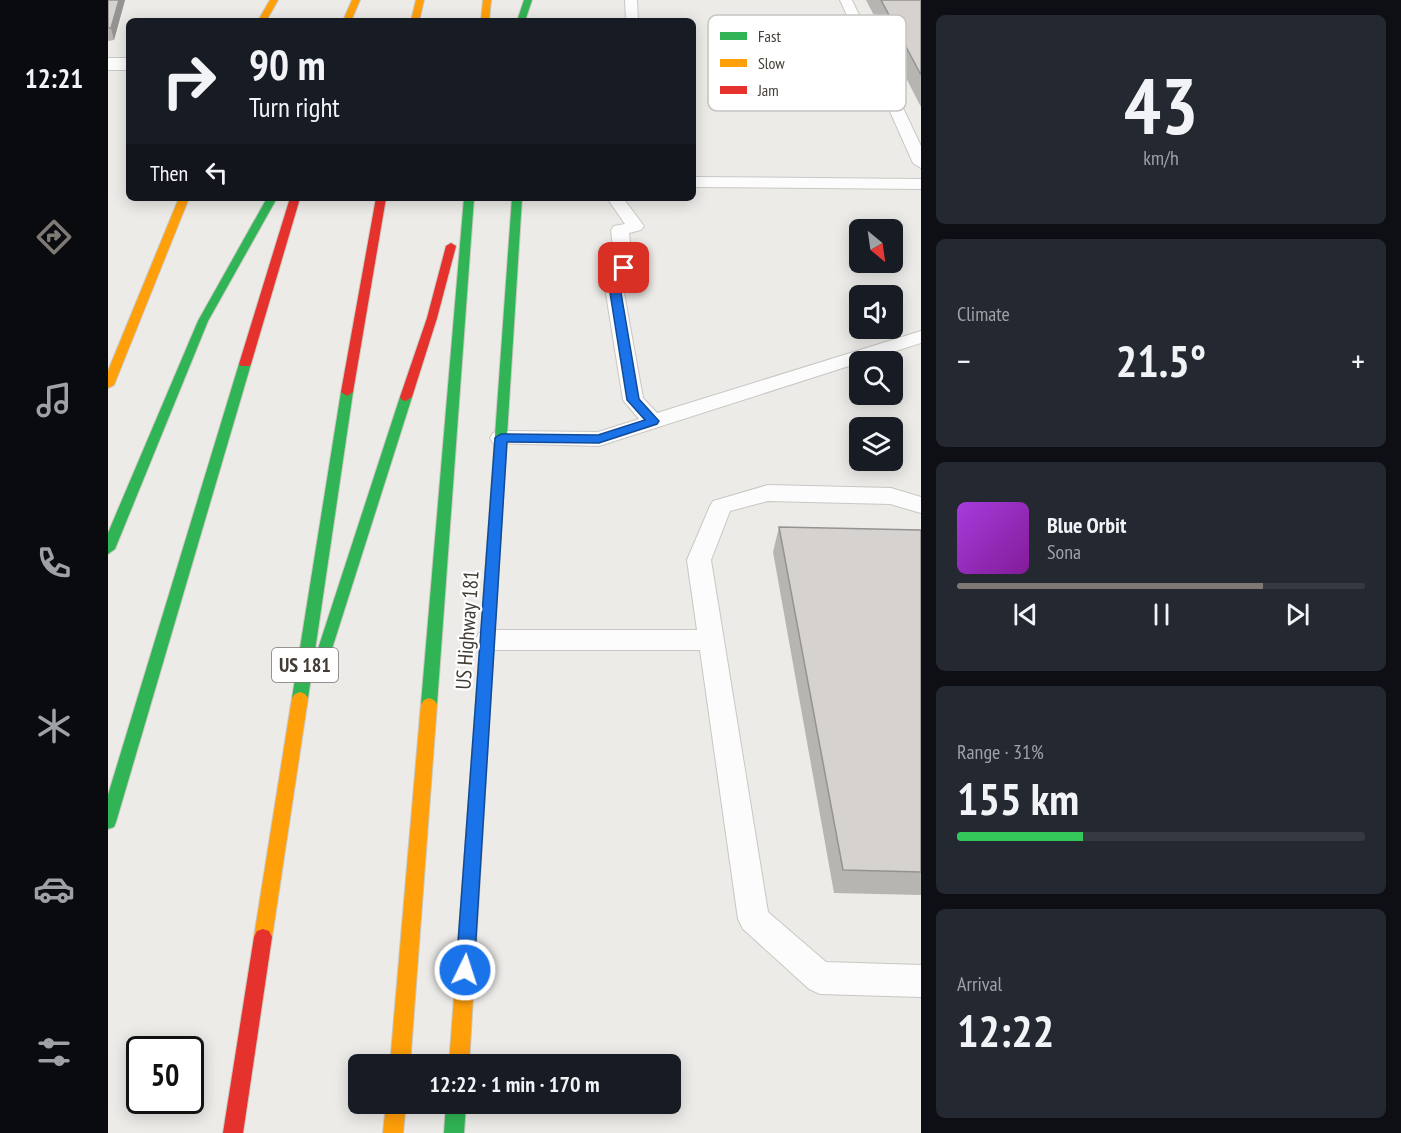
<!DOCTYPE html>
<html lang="en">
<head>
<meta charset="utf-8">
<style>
	body { margin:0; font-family:"PT Sans Narrow",sans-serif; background:#242831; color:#f1f3f6; height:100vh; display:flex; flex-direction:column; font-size:22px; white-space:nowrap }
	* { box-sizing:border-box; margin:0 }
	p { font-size:20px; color:#9ea1a6 }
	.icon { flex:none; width:33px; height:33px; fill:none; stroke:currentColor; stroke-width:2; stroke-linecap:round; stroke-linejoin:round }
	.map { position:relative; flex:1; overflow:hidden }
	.panel { display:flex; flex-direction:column; gap:15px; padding:15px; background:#0d0f14; width:480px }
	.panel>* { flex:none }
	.top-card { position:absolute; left:18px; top:18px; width:570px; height:183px; border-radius:9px; box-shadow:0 3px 15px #0003; background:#171b24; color:#f1f3f6; overflow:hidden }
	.needle { width:39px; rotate:151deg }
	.tools { position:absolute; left:741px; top:219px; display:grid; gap:12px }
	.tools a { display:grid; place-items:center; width:54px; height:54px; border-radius:9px; background:#171b24; box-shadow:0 3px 15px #0003; font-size:30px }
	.speed { position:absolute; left:18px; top:1036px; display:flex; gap:12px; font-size:30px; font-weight:700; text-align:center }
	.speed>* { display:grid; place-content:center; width:78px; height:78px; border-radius:50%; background:#171b24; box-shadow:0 3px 15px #0003; line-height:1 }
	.speed .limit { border:3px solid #111; border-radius:9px; background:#fff; color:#111 }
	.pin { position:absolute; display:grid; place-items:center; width:51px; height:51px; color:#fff; margin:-26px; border-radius:12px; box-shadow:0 3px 9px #0006 }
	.me { position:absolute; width:66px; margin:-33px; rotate:4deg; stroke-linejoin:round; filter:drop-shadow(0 0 4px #0008) }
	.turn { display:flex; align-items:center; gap:21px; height:126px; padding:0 24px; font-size:27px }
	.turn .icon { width:78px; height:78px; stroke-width:2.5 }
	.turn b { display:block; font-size:42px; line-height:51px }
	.then { display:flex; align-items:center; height:57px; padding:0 24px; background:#0003; gap:12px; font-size:22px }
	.big { font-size:45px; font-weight:700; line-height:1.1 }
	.panel .card { flex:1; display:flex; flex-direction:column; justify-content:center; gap:9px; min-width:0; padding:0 21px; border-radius:9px; background:#242831 }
	.panel .dial { align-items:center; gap:0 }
	.dial b { font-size:78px; line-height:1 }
	.song { display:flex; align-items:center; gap:18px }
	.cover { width:72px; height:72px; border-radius:9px; background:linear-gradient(135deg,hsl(280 70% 55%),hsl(290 70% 35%)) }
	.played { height:6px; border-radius:3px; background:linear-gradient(90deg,#7e7974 75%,#363941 75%) }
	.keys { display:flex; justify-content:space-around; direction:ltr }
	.heat { display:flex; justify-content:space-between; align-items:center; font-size:33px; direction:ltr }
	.charge { height:9px; border-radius:4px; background:linear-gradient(90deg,#34c759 31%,#363941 0) }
	.trip { position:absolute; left:240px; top:1054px; width:333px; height:60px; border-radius:9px; background:#171b24; box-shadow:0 3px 15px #0003; font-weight:700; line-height:60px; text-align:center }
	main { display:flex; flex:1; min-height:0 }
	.menu { display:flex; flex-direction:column; width:108px; justify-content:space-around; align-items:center; background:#090b0e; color:#9ea1a6 }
	.menu .icon { width:42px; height:42px }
	.menu .current { color:#7e7974 }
	.menu b { font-size:27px; color:#f1f3f6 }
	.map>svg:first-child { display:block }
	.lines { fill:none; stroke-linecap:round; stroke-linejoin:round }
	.lane-casing { stroke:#c9c7c4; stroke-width:2 }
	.street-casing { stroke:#c9c7c4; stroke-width:2 }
	.fast-casing { stroke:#cbc7c0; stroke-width:2 }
	.slow-casing { stroke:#cbc7c0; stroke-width:2 }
	.jam-casing { stroke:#cbc7c0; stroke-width:2 }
	.lane { fill:#fcfcfc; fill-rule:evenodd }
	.street { fill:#fcfcfc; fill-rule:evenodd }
	.fast { fill:#30b455; fill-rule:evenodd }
	.slow { fill:#ff9f0a; fill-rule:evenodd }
	.jam { fill:#e5322d; fill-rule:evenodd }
	.wall { fill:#b7b5b2 }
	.shaded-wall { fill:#959391 }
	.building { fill:#d5d2cf; stroke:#959391; stroke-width:1.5 }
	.route { fill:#1a73e8; stroke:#114b97; stroke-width:1.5 }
	.labels { text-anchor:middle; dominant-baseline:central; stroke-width:4.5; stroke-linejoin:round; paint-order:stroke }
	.shield { fill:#fff; stroke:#7b7672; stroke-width:1.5 }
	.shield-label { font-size:20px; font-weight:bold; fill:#423c35 }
	.street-label { font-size:21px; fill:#423c35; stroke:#fff }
	.key { fill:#fff; stroke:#c6c4c2; stroke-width:1.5 }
	.key-label { font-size:16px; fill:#423c35 }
</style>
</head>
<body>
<main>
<nav class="menu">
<b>12:21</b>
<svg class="icon current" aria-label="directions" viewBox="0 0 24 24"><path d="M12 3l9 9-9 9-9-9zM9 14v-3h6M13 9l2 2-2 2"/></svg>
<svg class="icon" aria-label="music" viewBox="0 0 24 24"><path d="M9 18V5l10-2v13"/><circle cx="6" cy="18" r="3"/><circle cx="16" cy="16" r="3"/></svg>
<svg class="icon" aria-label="phone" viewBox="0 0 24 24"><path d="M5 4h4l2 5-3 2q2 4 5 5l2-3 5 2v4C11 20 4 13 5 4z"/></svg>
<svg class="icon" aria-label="climate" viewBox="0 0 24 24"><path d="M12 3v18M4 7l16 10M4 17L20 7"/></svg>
<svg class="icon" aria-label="car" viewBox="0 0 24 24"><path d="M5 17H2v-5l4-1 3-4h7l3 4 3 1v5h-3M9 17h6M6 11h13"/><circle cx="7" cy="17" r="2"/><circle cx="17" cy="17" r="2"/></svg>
<svg class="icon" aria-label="filters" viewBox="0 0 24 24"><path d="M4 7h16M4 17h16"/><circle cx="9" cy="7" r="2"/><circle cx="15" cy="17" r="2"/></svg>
</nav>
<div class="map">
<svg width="813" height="1133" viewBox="0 0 813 1133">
	<rect width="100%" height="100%" fill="#edebe8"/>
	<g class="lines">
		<g class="lane-casing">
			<path id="lane" d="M517,0H529L530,21H518Z
				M732,0H744L813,146V168L805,163Z
				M585,177L813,179V189L585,187Z
				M499,198H515L536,226L533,230L521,233L525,268L514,282L535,398L549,413L813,331V343L491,446L385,443L382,438L385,433L393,431L490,432L531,419L515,400L496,281L507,267L503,230L506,226L517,224Z
				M660,485L783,488L813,497V513L782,504L660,501L622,511L603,560L660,912L718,962L813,965V997L712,994L701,989L635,929L630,919L592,650H380L371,647L367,640L371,633L380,630H589L579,560L602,506L605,501Z"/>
		</g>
		<g class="street-casing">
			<path id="street" d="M0,58H21V70H0Z"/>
		</g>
		<g class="fast-casing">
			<path id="fast" d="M416,0H424L417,21H409Z
				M159,198H169L100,321L7,549L0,554V533L90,321Z
				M356,198H366L329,704L326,708L321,710L316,708L313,704Z
				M404,198H414L384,673L382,677L377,679L372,677L370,673Z
				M137,361L143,364L8,822L6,827L0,829V795L131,364Z
				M239,388L245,392L200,698L197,702L192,704L187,702L184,698L233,392Z
				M298,393L304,397L222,655L220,659H210L208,655L292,397Z
				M338,1104H358L356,1133H336Z"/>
		</g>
		<g class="slow-casing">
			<path id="slow" d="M162,0H170L158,21H150Z
				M244,0H252L243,21H235Z
				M308,0H316L311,21H303Z
				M375,0H383L381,21H373Z
				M71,198H81L6,385L0,388V371Z
				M377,667L382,669L384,673L361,1065H341L370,673L372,669Z
				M192,692L197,694L200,698L164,937L161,943L155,945L149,943L146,937L184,698L187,694Z
				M321,698L326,700L329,704L302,1065H282L313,704L316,700Z
				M278,1104H298L295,1133H275Z"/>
		</g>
		<g class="jam-casing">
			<path id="jam" d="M182,198H192L143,364L141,366H133L131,364Z
				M268,198H278L245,392L239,396L233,392Z
				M343,243L348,246L329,318L304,397L298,401L294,400L292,397L319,318L338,246Z
				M155,929L161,931L164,937L135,1133H115L146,937L149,931Z"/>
		</g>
		<use href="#lane" class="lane"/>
		<use href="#street" class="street"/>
		<use href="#fast" class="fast"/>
		<use href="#slow" class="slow"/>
		<use href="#jam" class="jam"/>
	</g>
	<path class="wall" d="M0,0H17L6,40L0,41Z
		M758,0H813V107Z
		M671,527L813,530V895L726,893L665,552Z"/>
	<path class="shaded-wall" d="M11,0H17L6,40L3,28Z"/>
	<path class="building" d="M0,0H11L3,28H0Z
		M773,0H813V75Z
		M671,527L813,530V872L735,870Z"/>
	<path class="route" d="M512,266L521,268L511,281L531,399L551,421L549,424L491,443L399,442L366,970L364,977L357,979L351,977L348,970L387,438L393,434L490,435L537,420L519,400L500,280Z"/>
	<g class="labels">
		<rect class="shield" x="164" y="648" width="66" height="34" rx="4.5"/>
		<g class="shield-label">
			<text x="197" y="665">US 181</text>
		</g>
		<g class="street-label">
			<text transform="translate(359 630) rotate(-86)">US Highway 181</text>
		</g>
	</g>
	<rect x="600" y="15" width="198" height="96" rx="9" class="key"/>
	<rect x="612" y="32" width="27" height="8" fill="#30b455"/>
	<rect x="612" y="59" width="27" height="8" fill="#ff9f0a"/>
	<rect x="612" y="86" width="27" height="8" fill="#e5322d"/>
	<g class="key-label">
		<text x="650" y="42">Fast</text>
		<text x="650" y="69">Slow</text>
		<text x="650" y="96">Jam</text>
	</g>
</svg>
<div class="tools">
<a><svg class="needle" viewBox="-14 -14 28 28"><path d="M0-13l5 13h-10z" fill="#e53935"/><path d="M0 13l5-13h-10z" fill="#9ea1a6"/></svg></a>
<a><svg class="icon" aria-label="sound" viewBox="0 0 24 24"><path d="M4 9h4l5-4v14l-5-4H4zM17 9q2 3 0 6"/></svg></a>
<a><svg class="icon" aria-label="search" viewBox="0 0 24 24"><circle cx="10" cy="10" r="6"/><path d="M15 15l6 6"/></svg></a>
<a><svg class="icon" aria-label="layers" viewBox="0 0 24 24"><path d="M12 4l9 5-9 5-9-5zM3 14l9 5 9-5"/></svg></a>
</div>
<div class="speed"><div class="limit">50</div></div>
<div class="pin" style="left:516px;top:268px;background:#d93025"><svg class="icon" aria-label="arrive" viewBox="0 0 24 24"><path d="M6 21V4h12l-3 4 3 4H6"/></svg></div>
<svg class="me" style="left:357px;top:970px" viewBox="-20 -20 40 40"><circle r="17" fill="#1a73e8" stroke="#fff" stroke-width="3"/><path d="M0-11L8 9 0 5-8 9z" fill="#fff"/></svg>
<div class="trip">12:22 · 1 min · 170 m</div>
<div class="top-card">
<div class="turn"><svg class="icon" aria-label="right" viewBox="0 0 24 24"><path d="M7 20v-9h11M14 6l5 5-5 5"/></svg><div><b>90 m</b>Turn right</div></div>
<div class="then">Then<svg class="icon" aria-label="left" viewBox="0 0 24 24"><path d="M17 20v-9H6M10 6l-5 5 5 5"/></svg></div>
</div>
</div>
<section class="panel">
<div class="card dial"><b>43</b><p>km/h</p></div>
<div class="card"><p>Climate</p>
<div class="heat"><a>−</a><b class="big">21.5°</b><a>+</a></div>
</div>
<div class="card">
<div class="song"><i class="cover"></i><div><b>Blue Orbit</b><p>Sona</p></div></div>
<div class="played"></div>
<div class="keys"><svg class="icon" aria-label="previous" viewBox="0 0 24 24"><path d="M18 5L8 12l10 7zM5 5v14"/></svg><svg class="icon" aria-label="pause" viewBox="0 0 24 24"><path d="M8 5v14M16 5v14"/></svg><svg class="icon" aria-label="next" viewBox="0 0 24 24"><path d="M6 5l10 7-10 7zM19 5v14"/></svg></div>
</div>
<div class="card"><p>Range · 31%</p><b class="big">155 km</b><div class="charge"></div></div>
<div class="card"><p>Arrival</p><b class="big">12:22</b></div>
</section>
</main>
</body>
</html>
